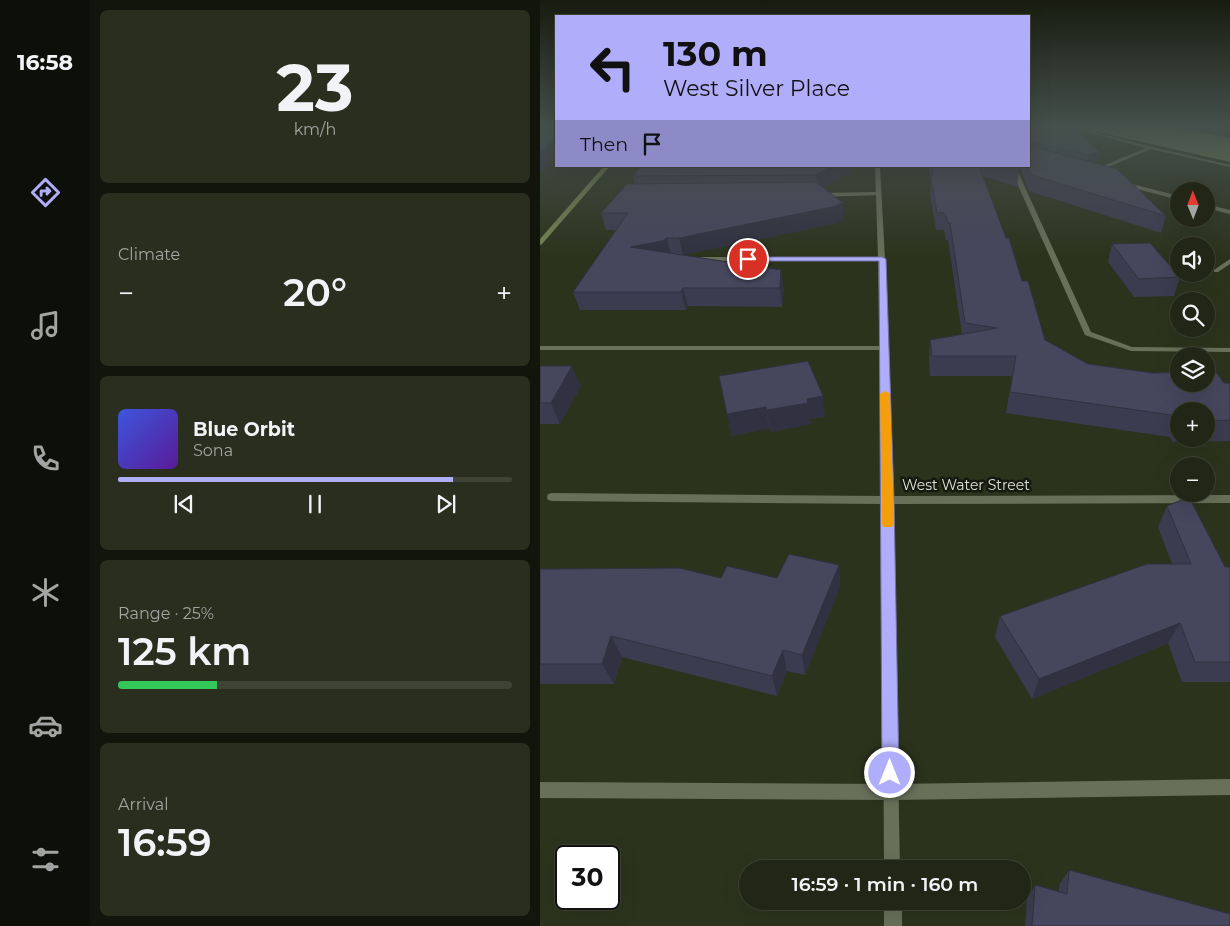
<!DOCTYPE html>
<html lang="en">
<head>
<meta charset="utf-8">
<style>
	body { margin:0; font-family:Montserrat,sans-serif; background:#292e1f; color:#f1f3f6; height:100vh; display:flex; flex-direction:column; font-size:19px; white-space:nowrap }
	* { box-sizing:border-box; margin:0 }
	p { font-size:16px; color:#a2a5a1 }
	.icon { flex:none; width:28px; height:28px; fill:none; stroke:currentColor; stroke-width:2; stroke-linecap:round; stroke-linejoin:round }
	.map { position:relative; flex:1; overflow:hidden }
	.details { display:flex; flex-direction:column; gap:10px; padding:10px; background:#12150c; width:450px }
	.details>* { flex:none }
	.guide { position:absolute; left:15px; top:15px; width:475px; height:152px; border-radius:0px; box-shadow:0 5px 20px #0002,0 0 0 1px #3e4335; background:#b0aefa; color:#111; overflow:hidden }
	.needle { width:32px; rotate:359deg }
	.controls { position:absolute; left:630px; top:182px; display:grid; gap:10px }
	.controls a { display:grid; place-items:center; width:45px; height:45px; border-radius:50%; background:#212616; box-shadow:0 5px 20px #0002,0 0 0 1px #3e4335; font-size:25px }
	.speed { position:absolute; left:15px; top:845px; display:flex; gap:10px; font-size:25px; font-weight:700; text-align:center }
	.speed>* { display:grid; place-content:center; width:65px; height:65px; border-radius:50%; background:#212616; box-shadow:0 5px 20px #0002,0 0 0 1px #3e4335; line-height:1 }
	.speed .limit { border:2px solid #111; border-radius:8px; background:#fff; color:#111 }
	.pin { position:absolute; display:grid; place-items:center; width:42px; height:42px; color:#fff; margin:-21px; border:2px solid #fff; border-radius:50%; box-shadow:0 1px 5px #0007 }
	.me { position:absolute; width:55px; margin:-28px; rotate:0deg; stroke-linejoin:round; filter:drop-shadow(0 0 4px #0008) }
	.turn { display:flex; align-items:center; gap:18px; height:105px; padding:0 25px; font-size:22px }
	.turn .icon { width:65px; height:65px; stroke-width:2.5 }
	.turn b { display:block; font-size:35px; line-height:42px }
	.then { display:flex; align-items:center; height:48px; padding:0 25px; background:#0003; gap:10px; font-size:19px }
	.big { font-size:38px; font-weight:600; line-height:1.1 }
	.details .tile { flex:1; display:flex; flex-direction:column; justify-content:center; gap:8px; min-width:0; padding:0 18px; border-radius:8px; background:#292e1f }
	.details .dial { align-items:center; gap:0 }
	.dial b { font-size:65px; line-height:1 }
	.song { display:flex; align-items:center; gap:15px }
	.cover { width:60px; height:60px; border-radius:8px; background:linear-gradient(135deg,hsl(230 70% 55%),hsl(270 70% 35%)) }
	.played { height:5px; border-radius:2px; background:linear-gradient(90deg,#b0aefa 85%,#3e4335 85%) }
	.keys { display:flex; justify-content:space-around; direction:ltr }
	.heat { display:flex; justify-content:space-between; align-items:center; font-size:28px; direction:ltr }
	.charge { height:8px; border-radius:4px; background:linear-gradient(90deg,#34c759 25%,#3e4335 0) }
	.trip { position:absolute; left:199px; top:860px; width:292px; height:50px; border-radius:25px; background:#212616; box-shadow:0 5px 20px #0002,0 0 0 1px #3e4335; font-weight:600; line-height:50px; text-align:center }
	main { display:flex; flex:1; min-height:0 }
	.tab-bar { display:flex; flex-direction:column; width:90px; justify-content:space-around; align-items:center; background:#0d0f09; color:#a2a5a1 }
	.tab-bar .icon { width:35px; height:35px }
	.tab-bar .active { color:#b0aefa }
	.tab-bar b { font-size:22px; color:#f1f3f6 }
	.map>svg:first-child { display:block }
	.built { fill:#353d21 }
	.water { fill:#748451 }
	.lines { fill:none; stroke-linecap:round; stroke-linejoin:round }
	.stream { fill:#748451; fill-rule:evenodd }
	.service { fill:#68705a; fill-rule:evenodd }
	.minor { fill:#68705a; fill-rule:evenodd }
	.wall { fill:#3c3c50; fill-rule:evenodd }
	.shaded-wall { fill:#313141 }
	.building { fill:#46465d; stroke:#313141 }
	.route { fill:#b0aefa; stroke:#7271a2 }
	.slow { fill:#f59e0b }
	.labels { text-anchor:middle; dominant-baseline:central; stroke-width:5; stroke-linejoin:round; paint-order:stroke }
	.street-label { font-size:14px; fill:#dce1d4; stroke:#161910 }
</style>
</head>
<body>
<main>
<nav class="tab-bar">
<b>16:58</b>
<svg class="icon active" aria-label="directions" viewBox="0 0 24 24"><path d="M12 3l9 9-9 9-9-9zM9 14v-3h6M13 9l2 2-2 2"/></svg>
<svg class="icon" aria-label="music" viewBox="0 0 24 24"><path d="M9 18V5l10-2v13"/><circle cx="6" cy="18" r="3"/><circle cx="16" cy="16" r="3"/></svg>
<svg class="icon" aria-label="phone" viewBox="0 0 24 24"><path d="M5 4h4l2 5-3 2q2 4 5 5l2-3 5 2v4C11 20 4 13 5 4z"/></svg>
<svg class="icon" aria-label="climate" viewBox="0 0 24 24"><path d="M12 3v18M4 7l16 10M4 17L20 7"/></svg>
<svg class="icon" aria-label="car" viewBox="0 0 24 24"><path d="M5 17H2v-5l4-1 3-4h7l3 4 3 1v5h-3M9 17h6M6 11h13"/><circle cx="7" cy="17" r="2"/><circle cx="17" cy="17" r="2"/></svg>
<svg class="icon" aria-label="filters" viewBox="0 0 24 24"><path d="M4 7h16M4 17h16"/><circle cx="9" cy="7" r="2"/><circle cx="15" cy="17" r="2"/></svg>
</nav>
<section class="details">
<div class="tile dial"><b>23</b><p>km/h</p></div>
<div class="tile"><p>Climate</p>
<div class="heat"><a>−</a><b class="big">20°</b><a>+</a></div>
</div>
<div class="tile">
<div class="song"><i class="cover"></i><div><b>Blue Orbit</b><p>Sona</p></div></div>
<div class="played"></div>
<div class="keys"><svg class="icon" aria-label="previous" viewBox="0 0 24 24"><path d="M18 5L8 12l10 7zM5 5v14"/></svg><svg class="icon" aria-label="pause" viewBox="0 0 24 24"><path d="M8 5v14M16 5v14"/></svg><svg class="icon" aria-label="next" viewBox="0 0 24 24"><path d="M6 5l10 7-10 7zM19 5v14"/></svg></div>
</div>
<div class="tile"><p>Range · 25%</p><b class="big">125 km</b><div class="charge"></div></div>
<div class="tile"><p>Arrival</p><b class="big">16:59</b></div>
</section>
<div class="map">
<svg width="690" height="926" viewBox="0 0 690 926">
	<rect width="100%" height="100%" fill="#2c331d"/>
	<path class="built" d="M554,126H690V142Z"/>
	<path class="water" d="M532,126H632L690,138V162Z"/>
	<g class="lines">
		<path class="stream" d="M64,166H70L2,244L0,245V239Z"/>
		<path class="service" d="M525,126H532L612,147L690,165V167L611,149L557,172H553V170L606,148Z
			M473,166H478V172L551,332L592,347L690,348V352L591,351L545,335L472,172Z
			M338,192L340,193V195L279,197L276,195L279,193Z
			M0,346H344L348,348L344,350H0Z
			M690,779V795L351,800L0,798V782L351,784Z"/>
		<path class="minor" d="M335,166H340L345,259L353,496L690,495V503L353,504L360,869H344L342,504L12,501L8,500L7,497L8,494L12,493L342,496L338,261H153L150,259L153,257H338Z
			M584,182L639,196V200L582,185V183Z
			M666,204L690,210V214L666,208Z
			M690,259V264L678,272H674V270Z
			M344,901H362V926H344Z"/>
	</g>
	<path class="wall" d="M489,126L533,127L556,163L626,216L621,233L489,191L479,166H489Z
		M101,166H310L309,173L283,187L304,220L298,221V223L143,255L244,288L242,307L148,306L146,310H40L33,292L77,230H66L61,213L95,184L93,176Z
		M388,166H477L479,171L477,187L443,176L482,281L505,340L548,364L684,383H690V441L632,442L630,437L466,413L472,376H390L389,360L390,340L422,334L408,240H406L404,230H396L390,195L391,182ZM639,411H666V439H639Z
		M572,244L640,277L634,296L594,297L568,262Z
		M0,366L41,386L20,424H0Z
		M179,376L285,417L270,419L271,424L230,432L229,428L192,436Z
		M627,506L685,567H690V682H642L628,643L492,699L455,637L460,616L632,564L618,527Z
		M299,565L300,587L265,675L247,671L237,696L82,657L74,684H0V569L181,578H237Z
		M529,870L690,926H485L487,899L495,885L519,892V885Z"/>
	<path class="shaded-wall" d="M16,138V156L11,161L12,162L0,173V153L5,147Z
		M559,152L556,167L546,171L549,155Z
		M292,166H310L309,173L277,191L276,175Z
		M303,203L304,220L298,221V223L143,255L139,238Z
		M127,238L131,255L90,247Z
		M241,270L244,288L242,307L240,288Z
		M143,288L148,306L146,310L141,292Z
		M32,366L41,386L20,424L11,403Z
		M283,396L285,417L270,419L271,424L230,432L227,410L267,399Z
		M226,407L229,428L192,436L187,414Z
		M299,565L300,587L265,675L262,655Z
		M640,623L628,643L492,699L499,679Z
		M71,636L82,657L74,684L62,664Z
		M243,650L247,671L237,696L232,676Z"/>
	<path class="building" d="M0,126H16V138L5,147H7L0,153Z
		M489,126H528L533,127L559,152L549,155L492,142L489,143L490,146L577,169L626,216L491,175L487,166H489Z
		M101,166H292L276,175L93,176Z
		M391,166H439L466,238H469L482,281H488L505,340L548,364L613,373L639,372V384H666V372H676L684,383H690V420L666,421V411H639V417L638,416L470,392L476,356H392L390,340L457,328L425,323L410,223H408L405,213H397L391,179L393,174Z
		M463,166H477L479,171Z
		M276,182L303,203L296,205L297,206L139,238H127L122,241L90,247L241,270L240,288H143L141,292H33L88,213H61L87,184Z
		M610,243L640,277L599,279L572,244Z
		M268,361L283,396L267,399L268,403L227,410L226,407L187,414L179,376Z
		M0,366H32L11,403H0Z
		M649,497L685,567H690V662H655L640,623L499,679L460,616L607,564H651L627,506Z
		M249,554L299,565L262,655L243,650L232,676L71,636L62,664H0V569L139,568L181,578L187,566L237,578Z
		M529,870L690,914V926H492L495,885L527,894Z"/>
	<linearGradient id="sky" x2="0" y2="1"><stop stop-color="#181c10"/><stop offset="0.49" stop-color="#45504c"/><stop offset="1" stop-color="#45504c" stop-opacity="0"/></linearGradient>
	<rect width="690" height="256" fill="url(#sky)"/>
	<path class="route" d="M205,257H342L346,259L354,500L359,773L357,779L350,781L344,779L342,773L339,261H208L204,259Z"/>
	<path class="slow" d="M345,391L350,394L354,524L352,527H343L342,524L340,394Z"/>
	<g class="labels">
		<g class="street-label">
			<text x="426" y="485">West Water Street</text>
		</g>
	</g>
</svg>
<div class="controls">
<a><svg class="needle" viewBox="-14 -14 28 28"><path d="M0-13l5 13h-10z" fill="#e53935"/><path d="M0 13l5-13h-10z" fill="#a2a5a1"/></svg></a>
<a><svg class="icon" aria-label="sound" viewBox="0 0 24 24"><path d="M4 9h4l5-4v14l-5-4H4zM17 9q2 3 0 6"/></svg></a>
<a><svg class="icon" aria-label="search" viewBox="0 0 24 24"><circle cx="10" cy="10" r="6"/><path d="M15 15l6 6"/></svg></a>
<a><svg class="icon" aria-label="layers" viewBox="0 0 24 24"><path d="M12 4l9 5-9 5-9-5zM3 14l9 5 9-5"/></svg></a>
<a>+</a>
<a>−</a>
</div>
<div class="speed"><div class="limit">30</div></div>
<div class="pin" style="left:208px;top:259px;background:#d93025"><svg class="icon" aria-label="arrive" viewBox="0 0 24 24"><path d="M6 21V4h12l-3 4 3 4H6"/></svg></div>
<svg class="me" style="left:350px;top:773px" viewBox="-20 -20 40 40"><circle r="17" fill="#b0aefa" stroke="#fff" stroke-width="3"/><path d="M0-11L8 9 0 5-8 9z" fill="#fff"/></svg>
<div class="trip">16:59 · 1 min · 160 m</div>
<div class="guide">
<div class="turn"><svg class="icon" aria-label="left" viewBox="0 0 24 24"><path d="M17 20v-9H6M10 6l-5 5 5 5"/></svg><div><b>130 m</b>West Silver Place</div></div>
<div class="then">Then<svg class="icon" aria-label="arrive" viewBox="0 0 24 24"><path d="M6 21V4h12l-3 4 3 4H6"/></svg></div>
</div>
</div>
</main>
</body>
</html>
